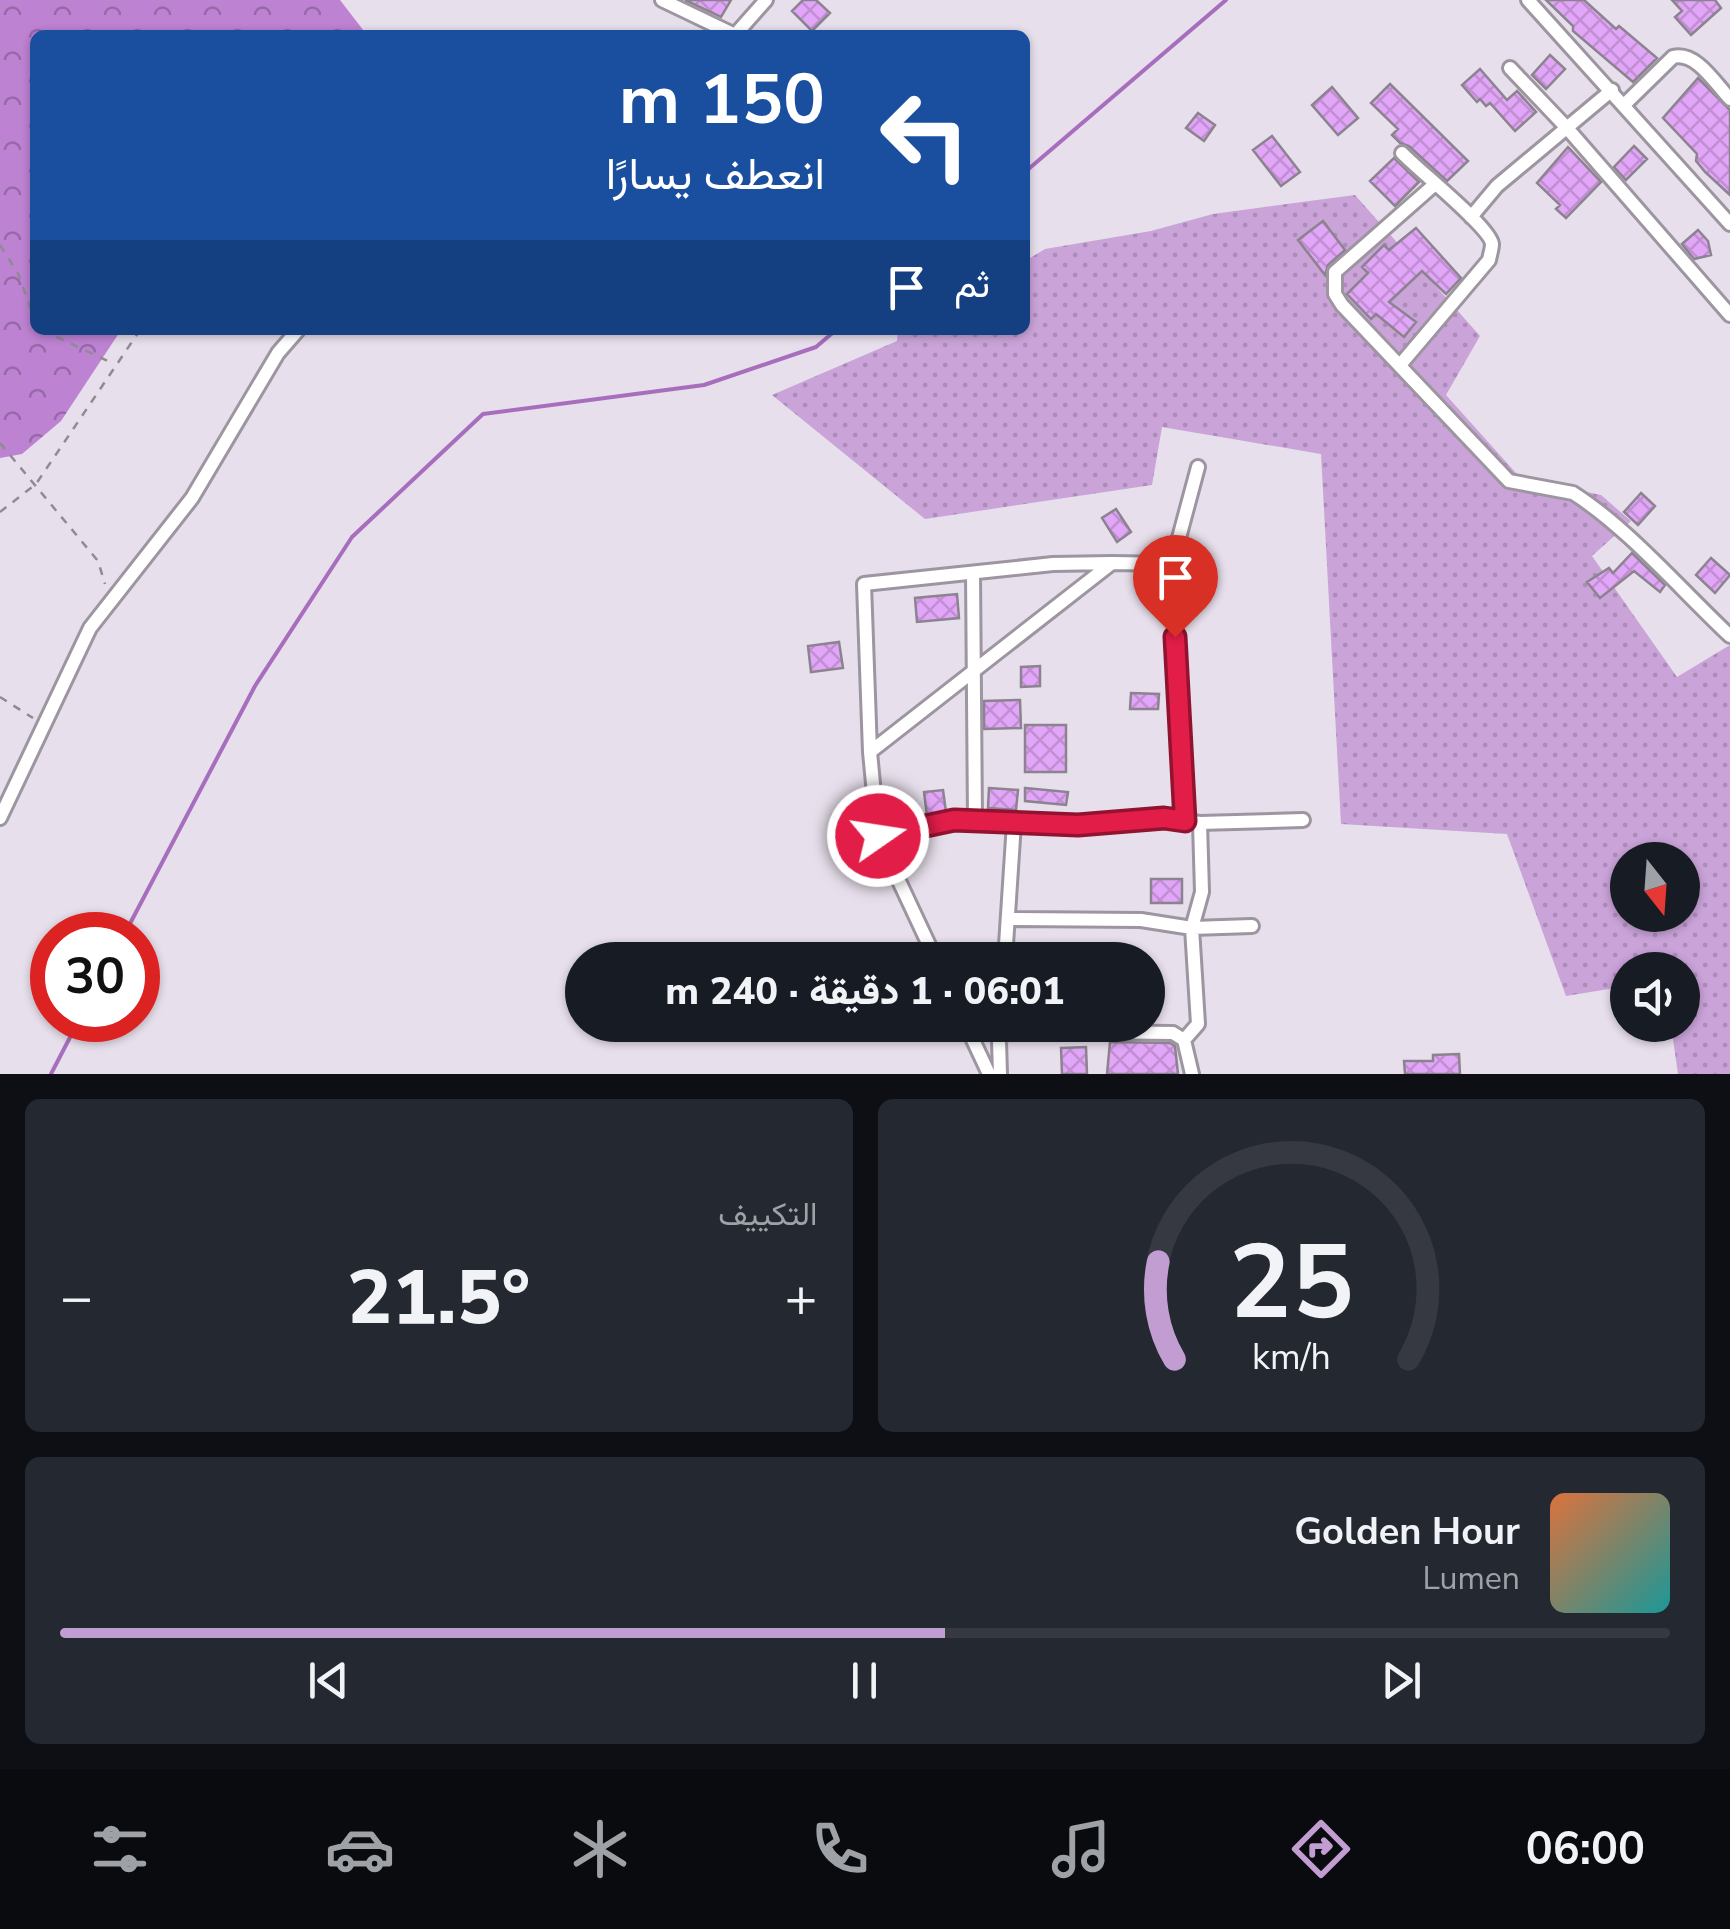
<!DOCTYPE html>
<html lang="ar">
<head>
<meta charset="utf-8">
<style>
	body { margin:0; font-family:"Nunito Sans",Vazirmatn,sans-serif; background:#242831; color:#f1f3f6; direction:rtl; height:100vh; display:flex; flex-direction:column; font-size:38px; white-space:nowrap }
	* { box-sizing:border-box; margin:0 }
	p { font-size:32px; color:#9ea1a6 }
	.icon { flex:none; width:55px; height:55px; fill:none; stroke:currentColor; stroke-width:2; stroke-linecap:round; stroke-linejoin:round }
	.map { position:relative; height:1074px; overflow:hidden; direction:ltr }
	.sheet { display:flex; flex-direction:column; gap:25px; padding:25px; background:#0d0f14; flex:1 }
	.sheet>* { flex:none }
	.hud { position:absolute; left:30px; top:30px; width:1000px; height:305px; border-radius:15px; box-shadow:0 2px 8px #0004; direction:rtl; background:#1a4fa0; color:#fff; overflow:hidden }
	.needle { width:65px; rotate:163deg }
	.tools { position:absolute; left:1610px; top:842px; display:grid; gap:20px }
	.tools a { display:grid; place-items:center; width:90px; height:90px; border-radius:50%; background:#171b24; box-shadow:0 2px 8px #0004; font-size:50px }
	.speed { position:absolute; left:30px; top:912px; display:flex; gap:20px; font-size:50px; font-weight:700; text-align:center }
	.speed>* { display:grid; place-content:center; width:130px; height:130px; border-radius:50%; background:#171b24; box-shadow:0 2px 8px #0004; line-height:1 }
	.speed .limit { border:15px solid #d22; background:#fff; color:#111 }
	.pin { position:absolute; display:grid; place-items:center; width:85px; height:85px; color:#fff; margin:-102px -42px; border-radius:50% 50% 50% 0; rotate:-45deg; box-shadow:0 0 10px #0007 }
	.pin .icon { rotate:45deg }
	.me { position:absolute; width:110px; margin:-55px; rotate:77deg; stroke-linejoin:round; filter:drop-shadow(0 0 8px #0008) }
	.turn { display:flex; align-items:center; gap:35px; height:210px; padding:0 40px; font-size:45px }
	.turn .icon { width:130px; height:130px; stroke-width:2.5 }
	.turn b { display:block; font-size:70px; line-height:85px }
	.then { display:flex; align-items:center; height:95px; padding:0 40px; background:#0003; gap:20px; font-size:38px }
	.big { font-size:75px; font-weight:800; line-height:1.1 }
	.sheet .widget { flex:1; display:flex; flex-direction:column; justify-content:center; gap:15px; min-width:0; padding:0 35px; border-radius:15px; background:#242831 }
	.sheet .dial { align-items:center; gap:0 }
	.dial svg { height:260px; overflow:visible; fill:none; stroke:#363941; stroke-width:7; stroke-linecap:round; text-anchor:middle }
	.dial text { fill:#f1f3f6; stroke:none }
	.song { display:flex; align-items:center; gap:30px }
	.cover { width:120px; height:120px; border-radius:15px; background:linear-gradient(135deg,hsl(20 70% 55%),hsl(180 70% 35%)) }
	.played { height:10px; border-radius:5px; background:linear-gradient(90deg,#c19dd1 55%,#363941 55%) }
	.keys { display:flex; justify-content:space-around; direction:ltr }
	.heat { display:flex; justify-content:space-between; align-items:center; font-size:55px; direction:ltr }
	.sheet .tiles { flex:1; display:grid; gap:25px; grid-template-columns:1fr 1fr }
	.widget:last-child { grid-column:span 2 }
	.trip { position:absolute; left:565px; top:942px; width:600px; height:100px; border-radius:50px; background:#171b24; box-shadow:0 2px 8px #0004; font-weight:800; line-height:100px; text-align:center; direction:rtl }
	.menu { display:flex; height:160px; justify-content:space-around; align-items:center; background:#090b0e; color:#9ea1a6 }
	.menu .icon { width:70px; height:70px }
	.menu .selected { color:#c19dd1 }
	.menu b { font-size:45px; color:#f1f3f6 }
	.map>svg:first-child { display:block }
	.grass { fill:url(#grass-dots); fill-rule:evenodd }
	.forest { fill:url(#forest-crowns) }
	.lines { fill:none; stroke-linecap:round; stroke-linejoin:round }
	.stream { stroke:#a76ebd; stroke-width:4 }
	.building { fill:url(#building-cross-hatch); stroke:#8b838e; stroke-width:2.5 }
	.street-casing { stroke:#9d95a0; stroke-width:18 }
	.path { stroke:#908b93; stroke-width:2.5; stroke-dasharray:8 8; stroke-linecap:butt }
	.street { stroke:#fff; stroke-width:12 }
	.route-casing { stroke:#92132f; stroke-width:25 }
	.route { stroke:#e11d48; stroke-width:18 }
</style>
</head>
<body>
<div class="map">
<svg width="1730" height="1074" viewBox="0 0 1730 1074">
	<defs>
		<pattern id="grass-dots" width="8" height="8" patternUnits="userSpaceOnUse" patternTransform="scale(2.5)"><rect width="8" height="8" fill="#caa3d9"/><path d="M2 2h.1M6 6h.1" fill="none" stroke="#ac8bb9" stroke-width="1.8" stroke-linecap="round"/></pattern>
		<pattern id="forest-crowns" width="20" height="18" patternUnits="userSpaceOnUse" patternTransform="scale(2.5)"><rect width="20" height="18" fill="#bd82d2"/><path d="M2 6a3 3 0 1 1 6 0M12 15a3 3 0 1 1 6 0" fill="none" stroke="#9869a9"/></pattern>
		<pattern id="building-cross-hatch" width="8" height="8" patternUnits="userSpaceOnUse" patternTransform="scale(2.5)"><rect width="8" height="8" fill="#e2a6f8"/><path d="M0 0l8 8M0 8l8-8" fill="none" stroke="#c18ed4"/></pattern>
	</defs>
	<rect width="100%" height="100%" fill="#e7dfeb"/>
	<path class="grass" d="M1355,195L1480,336L1446,395L1533,492L1582,491L1601,495L1631,521L1592,556L1677,677L1730,645V1074H1678L1672,1032L1663,1025H1682V970H1628L1627,998L1615,988L1566,996L1507,834L1341,824L1321,454L1162,427L1152,485L925,519L772,395L897,341L898,330H1025V261L1045,249L1151,231L1213,214ZM1628,860H1682V915H1628Z"/>
	<path class="forest" d="M0,0H340L367,35H35V330H121L61,421L22,454L0,458Z"/>
	<g class="lines">
		<path class="stream" d="M1025,172L1226,0
			M124,935L255,686L352,537L483,414L704,385L816,347L836,330
			M51,1074L79,1020"/>
	</g>
	<path class="building" d="M685,0H731L721,17Z
		M803,0H816L830,13L812,31L792,11Z
		M1546,0H1584L1616,29L1619,26L1657,58L1633,82L1573,31V26Z
		M1672,0H1715L1721,8L1691,35L1675,17L1682,11Z
		M1550,55L1565,69L1546,89L1532,75Z
		M1480,69L1507,100L1517,91L1536,112L1515,131L1490,103L1486,106L1480,99L1477,102L1462,85Z
		M1698,78L1730,110V195L1705,172L1696,161L1697,154L1663,118Z
		M1390,84L1468,161L1447,181L1409,146L1400,143L1392,135L1398,129L1371,103Z
		M1332,87L1358,118L1338,135L1312,105Z
		M1198,113L1215,125L1204,141L1186,128Z
		M1272,136L1300,172L1281,186L1253,150Z
		M1634,146L1647,159L1626,180L1614,167Z
		M1568,147L1601,182L1566,218L1556,209L1560,205L1537,183Z
		M1394,158L1419,182L1395,206L1370,181Z
		M1323,221L1345,250L1328,265L1325,275L1298,240Z
		M1416,228L1461,278L1446,294L1422,271L1389,302L1416,322L1404,337L1376,314L1371,319L1347,294L1368,273L1362,267L1384,245L1389,250Z
		M1698,230L1708,241L1711,255L1694,259L1682,244Z
		M1641,493L1655,506L1638,525L1624,512Z
		M1116,509L1131,532L1117,542L1102,518Z
		M1632,553L1665,585L1660,592L1634,571L1600,598L1587,582L1609,568L1613,573Z
		M1711,558L1730,575L1715,593L1696,575Z
		M957,594L959,618L917,622L915,598Z
		M839,642L843,668L811,672L808,646Z
		M1040,666V686L1021,687V667Z
		M1131,693L1159,694L1158,709H1130Z
		M1020,700L1021,728L984,729V701Z
		M1025,725H1066V772H1025Z
		M989,788L1018,790L1016,810L988,808Z
		M1025,788L1068,792L1066,805L1025,801Z
		M943,790L946,812L927,816L924,792Z
		M1151,879H1182V903H1151Z
		M1110,1042L1170,1043L1175,1046L1178,1074H1107Z
		M1086,1047L1087,1074H1062L1061,1048Z
		M1459,1054L1460,1074H1405L1404,1061H1433V1055Z"/>
	<g class="lines">
		<g class="street-casing">
			<path id="street" d="M662,0L735,35
				M1528,0L1730,224
				M735,35L766,0
				M1510,68L1567,128L1730,315
				M1625,104L1673,57C1696,51 1715,83 1730,99
				M1434,185L1335,272V294L1342,305L1509,481L1573,493C1628,528 1681,590 1730,636
				M1471,217L1497,186L1612,90
				M1400,365L1489,260C1490,254 1492,249 1492,244C1490,227 1419,171 1402,153
				M1172,564L1185,821
				M973,573L975,821
				M870,752L1112,563L1172,564L1198,467
				M0,818L90,628L192,498L278,353L298,330
				M878,836L954,820L1078,825L1164,818L1200,823L1303,820
				M1009,919L1141,920L1192,928L1252,926
				M936,960L878,836L870,752L864,584L1053,564L1112,563
				M1005,960L1014,823
				M966,1025L989,1074
				M1184,1040L1198,1024L1192,928L1202,892L1200,823
				M1000,1074L999,1041L1002,1035L1015,1031L1173,1033L1184,1040L1192,1074"/>
		</g>
		<path class="path" d="M0,245L18,273L35,321
			M42,330L114,364
			M0,443L98,561L105,584
			M0,512L36,484L140,330
			M0,697L33,718"/>
		<use href="#street" class="street"/>
	</g>
	<g class="lines">
		<g class="route-casing">
			<path id="route" d="M878,836L954,820L1078,825L1164,818L1185,821L1175,637"/>
		</g>
		<use href="#route" class="route"/>
	</g>
</svg>
<div class="tools">
<a><svg class="needle" viewBox="-14 -14 28 28"><path d="M0-13l5 13h-10z" fill="#e53935"/><path d="M0 13l5-13h-10z" fill="#9ea1a6"/></svg></a>
<a><svg class="icon" aria-label="sound" viewBox="0 0 24 24"><path d="M4 9h4l5-4v14l-5-4H4zM17 9q2 3 0 6"/></svg></a>
</div>
<div class="speed"><div class="limit">30</div></div>
<div class="pin" style="left:1175px;top:637px;background:#d93025"><svg class="icon" aria-label="arrive" viewBox="0 0 24 24"><path d="M6 21V4h12l-3 4 3 4H6"/></svg></div>
<svg class="me" style="left:878px;top:836px" viewBox="-20 -20 40 40"><circle r="17" fill="#e11d48" stroke="#fff" stroke-width="3"/><path d="M0-11L8 9 0 5-8 9z" fill="#fff"/></svg>
<div class="trip">06:01 · 1 دقيقة · 240 m</div>
<div class="hud">
<div class="turn"><svg class="icon" aria-label="left" viewBox="0 0 24 24"><path d="M17 20v-9H6M10 6l-5 5 5 5"/></svg><div><b>150 m</b>انعطف يسارًا</div></div>
<div class="then">ثم<svg class="icon" aria-label="arrive" viewBox="0 0 24 24"><path d="M6 21V4h12l-3 4 3 4H6"/></svg></div>
</div>
</div>
<section class="sheet">
<div class="tiles">
<div class="widget dial"><svg viewBox="0 0 100 80">
<path d="M14 69A42 42 0 1 1 86 69"/>
<path d="M14 69A42 42 0 0 1 9 39" stroke="#c19dd1"/>
<text x="50" y="56" font-size="32" font-weight="700">25</text>
<text x="50" y="72" font-size="11">km/h</text>
</svg></div>
<div class="widget"><p>التكييف</p>
<div class="heat"><a>−</a><b class="big">21.5°</b><a>+</a></div>
</div>
<div class="widget">
<div class="song"><i class="cover"></i><div><b>Golden Hour</b><p>Lumen</p></div></div>
<div class="played"></div>
<div class="keys"><svg class="icon" aria-label="previous" viewBox="0 0 24 24"><path d="M18 5L8 12l10 7zM5 5v14"/></svg><svg class="icon" aria-label="pause" viewBox="0 0 24 24"><path d="M8 5v14M16 5v14"/></svg><svg class="icon" aria-label="next" viewBox="0 0 24 24"><path d="M6 5l10 7-10 7zM19 5v14"/></svg></div>
</div>
</div>
</section>
<nav class="menu">
<b>06:00</b>
<svg class="icon selected" aria-label="directions" viewBox="0 0 24 24"><path d="M12 3l9 9-9 9-9-9zM9 14v-3h6M13 9l2 2-2 2"/></svg>
<svg class="icon" aria-label="music" viewBox="0 0 24 24"><path d="M9 18V5l10-2v13"/><circle cx="6" cy="18" r="3"/><circle cx="16" cy="16" r="3"/></svg>
<svg class="icon" aria-label="phone" viewBox="0 0 24 24"><path d="M5 4h4l2 5-3 2q2 4 5 5l2-3 5 2v4C11 20 4 13 5 4z"/></svg>
<svg class="icon" aria-label="climate" viewBox="0 0 24 24"><path d="M12 3v18M4 7l16 10M4 17L20 7"/></svg>
<svg class="icon" aria-label="car" viewBox="0 0 24 24"><path d="M5 17H2v-5l4-1 3-4h7l3 4 3 1v5h-3M9 17h6M6 11h13"/><circle cx="7" cy="17" r="2"/><circle cx="17" cy="17" r="2"/></svg>
<svg class="icon" aria-label="filters" viewBox="0 0 24 24"><path d="M4 7h16M4 17h16"/><circle cx="9" cy="7" r="2"/><circle cx="15" cy="17" r="2"/></svg>
</nav>
</body>
</html>
